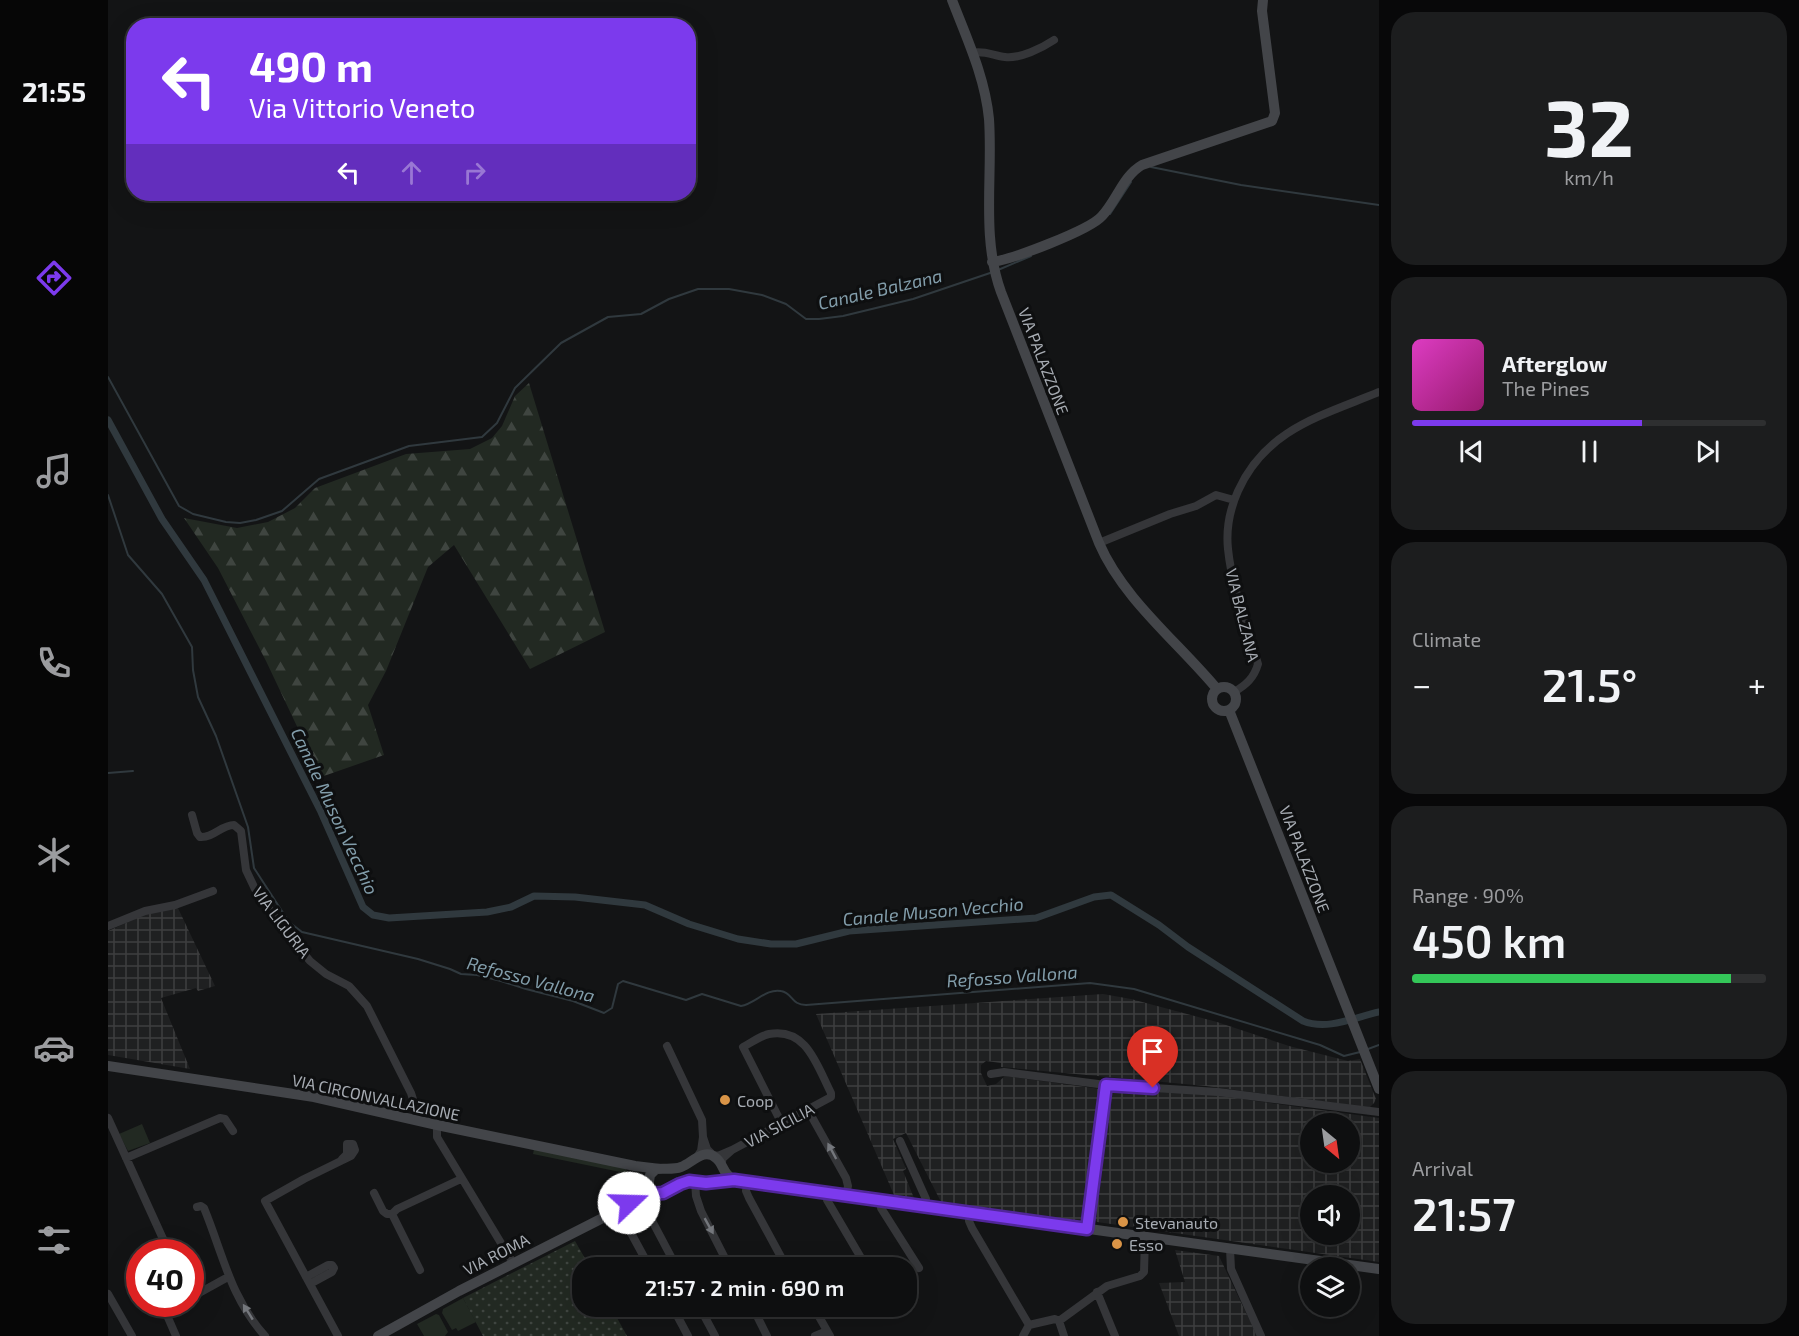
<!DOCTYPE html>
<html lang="en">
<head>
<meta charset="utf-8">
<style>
	body { margin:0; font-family:"Exo 2",sans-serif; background:#1c1d1e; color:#f1f3f6; height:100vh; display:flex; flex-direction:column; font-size:22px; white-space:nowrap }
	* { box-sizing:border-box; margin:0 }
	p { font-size:20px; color:#9b9c9f }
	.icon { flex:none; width:33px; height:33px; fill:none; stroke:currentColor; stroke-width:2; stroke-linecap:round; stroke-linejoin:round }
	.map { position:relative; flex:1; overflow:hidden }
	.drawer { display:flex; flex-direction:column; gap:12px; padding:12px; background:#080809; width:420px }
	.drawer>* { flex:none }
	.hud { position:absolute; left:18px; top:18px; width:570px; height:183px; border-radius:24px; box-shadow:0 6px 24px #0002,0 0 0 2px #2e2f30; background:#7c3aed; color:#fff; overflow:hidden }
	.needle { width:39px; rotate:151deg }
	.fabs { position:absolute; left:1192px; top:1113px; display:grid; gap:12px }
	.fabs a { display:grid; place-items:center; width:60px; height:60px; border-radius:50%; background:#0e0f10; box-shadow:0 6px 24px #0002,0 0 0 2px #2e2f30; font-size:30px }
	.speed { position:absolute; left:18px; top:1239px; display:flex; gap:12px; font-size:30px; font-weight:700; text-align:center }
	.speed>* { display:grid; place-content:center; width:78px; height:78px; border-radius:50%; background:#0e0f10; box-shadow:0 6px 24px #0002,0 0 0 2px #2e2f30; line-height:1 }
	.speed .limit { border:9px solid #d22; background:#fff; color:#111 }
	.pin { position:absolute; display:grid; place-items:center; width:51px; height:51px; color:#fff; margin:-62px -26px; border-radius:50% 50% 50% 0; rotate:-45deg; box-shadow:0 0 6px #0007 }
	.pin .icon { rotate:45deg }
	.me { position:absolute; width:66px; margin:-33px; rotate:69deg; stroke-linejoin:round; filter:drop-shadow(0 0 4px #0008) }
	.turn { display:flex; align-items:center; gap:21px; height:126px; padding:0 24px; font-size:27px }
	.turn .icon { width:78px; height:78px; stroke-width:2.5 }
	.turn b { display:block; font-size:42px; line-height:51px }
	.lanes { display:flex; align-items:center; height:57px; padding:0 24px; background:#0003; justify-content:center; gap:30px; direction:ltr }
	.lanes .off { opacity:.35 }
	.big { font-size:45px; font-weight:600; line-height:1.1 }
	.drawer .widget { flex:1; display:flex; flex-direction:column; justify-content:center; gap:9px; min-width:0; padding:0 21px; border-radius:24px; background:#1c1d1e }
	.drawer .dial { align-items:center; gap:0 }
	.dial b { font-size:78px; line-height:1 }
	.song { display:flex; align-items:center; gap:18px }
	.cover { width:72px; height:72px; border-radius:9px; background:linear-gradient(135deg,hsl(310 70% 55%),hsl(320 70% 35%)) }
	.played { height:6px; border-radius:3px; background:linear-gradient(90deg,#7c3aed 65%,#2e2f30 65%) }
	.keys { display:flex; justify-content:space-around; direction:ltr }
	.heat { display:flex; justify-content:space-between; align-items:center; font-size:33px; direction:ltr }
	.charge { height:9px; border-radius:4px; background:linear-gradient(90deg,#34c759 90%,#2e2f30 0) }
	.trip { position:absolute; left:464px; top:1257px; width:345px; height:60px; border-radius:24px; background:#0e0f10; box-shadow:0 6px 24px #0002,0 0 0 2px #2e2f30; font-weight:600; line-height:60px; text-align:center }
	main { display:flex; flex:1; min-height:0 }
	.menu { display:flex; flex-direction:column; width:108px; justify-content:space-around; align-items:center; background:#060606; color:#9b9c9f }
	.menu .icon { width:42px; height:42px }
	.menu .on { color:#7c3aed }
	.menu b { font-size:27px; color:#f1f3f6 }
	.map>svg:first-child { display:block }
	.industrial { fill:url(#industrial-grid); fill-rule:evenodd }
	.green { fill:#222922 }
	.forest { fill:url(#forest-firs) }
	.park { fill:url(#park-dots) }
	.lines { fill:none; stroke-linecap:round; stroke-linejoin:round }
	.stream { stroke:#30393e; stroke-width:2 }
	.canal { stroke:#30393e; stroke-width:7 }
	.street { stroke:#353639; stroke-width:8 }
	.secondary { stroke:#434549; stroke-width:10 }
	.oneway { fill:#74777c }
	.route-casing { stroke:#51269a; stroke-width:15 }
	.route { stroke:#7c3aed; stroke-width:10 }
	.poi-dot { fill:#d99447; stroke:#0e0f10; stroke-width:2 }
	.labels { text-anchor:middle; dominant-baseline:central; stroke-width:6; stroke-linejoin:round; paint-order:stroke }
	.street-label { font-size:16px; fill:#a7acb3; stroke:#0e0f10 }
	.poi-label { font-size:16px; fill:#a7acb3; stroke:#0e0f10; text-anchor:start }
	.water-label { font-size:18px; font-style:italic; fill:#829daa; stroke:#0e0f10 }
</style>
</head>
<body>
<main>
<nav class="menu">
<b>21:55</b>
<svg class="icon on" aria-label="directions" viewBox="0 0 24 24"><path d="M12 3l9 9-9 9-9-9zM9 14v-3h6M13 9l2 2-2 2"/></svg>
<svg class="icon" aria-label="music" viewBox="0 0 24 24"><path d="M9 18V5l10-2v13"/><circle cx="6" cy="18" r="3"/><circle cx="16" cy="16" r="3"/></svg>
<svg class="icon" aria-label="phone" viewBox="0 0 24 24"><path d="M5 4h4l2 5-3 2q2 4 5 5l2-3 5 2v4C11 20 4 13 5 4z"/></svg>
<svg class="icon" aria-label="climate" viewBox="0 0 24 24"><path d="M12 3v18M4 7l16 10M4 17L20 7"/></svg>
<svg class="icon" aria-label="car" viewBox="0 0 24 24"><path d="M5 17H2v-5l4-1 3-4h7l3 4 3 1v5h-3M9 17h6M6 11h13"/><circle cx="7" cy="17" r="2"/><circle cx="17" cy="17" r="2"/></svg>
<svg class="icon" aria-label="filters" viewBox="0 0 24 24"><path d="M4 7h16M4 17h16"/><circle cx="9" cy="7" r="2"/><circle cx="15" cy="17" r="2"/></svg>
</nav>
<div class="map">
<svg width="1271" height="1336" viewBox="0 0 1271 1336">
	<defs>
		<pattern id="industrial-grid" width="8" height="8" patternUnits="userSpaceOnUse" patternTransform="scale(1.5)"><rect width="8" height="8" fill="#1f2021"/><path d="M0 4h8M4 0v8" fill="none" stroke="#3d3e3f"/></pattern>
		<pattern id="forest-firs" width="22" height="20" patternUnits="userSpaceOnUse" patternTransform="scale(1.5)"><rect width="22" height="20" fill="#222922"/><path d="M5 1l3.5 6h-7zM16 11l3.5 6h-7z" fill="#3f4540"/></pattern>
		<pattern id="park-dots" width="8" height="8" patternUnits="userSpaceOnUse" patternTransform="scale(1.5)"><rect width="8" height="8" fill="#222922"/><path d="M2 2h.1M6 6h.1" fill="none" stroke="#3f4540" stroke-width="1.8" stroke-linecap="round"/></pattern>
	</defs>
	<rect width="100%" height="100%" fill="#131415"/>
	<path class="industrial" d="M69,906L107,986L90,991L88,988L53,998L82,1069L0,1055V931L45,911Z
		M995,994L1023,999L1109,1022L1181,1046L1240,1061L1252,1059L1268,1099L1266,1103L1262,1107L1250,1106L1098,1086L893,1067V1063L878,1061L873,1065V1073L879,1086L888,1084L897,1076L992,1089L977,1219L973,1221L833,1202L798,1133L785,1139L798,1169L795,1171L806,1198L786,1195L708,1014Z
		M1009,1090L1098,1094L1271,1118V1262L989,1222L987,1220L985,1213L1001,1096ZM1203,1124H1242V1162H1203ZM1203,1196H1242V1234H1203Z
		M1067,1250L1111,1256L1149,1336H1071L1051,1283L1077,1282Z"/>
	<path class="green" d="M34,1124L42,1143L20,1151L11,1134Z
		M426,1149L518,1168L519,1172C526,1174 534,1175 533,1185L528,1191L521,1195L524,1182L517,1178V1173L425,1154Z
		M355,1298L368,1322L350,1331L348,1328L344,1330L334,1313L335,1309Z
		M328,1314L331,1315L340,1332L337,1336H316L309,1324Z"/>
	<path class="forest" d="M421,383L497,632L422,669L346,545L320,567L278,671L260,705L276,755L213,777L158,661L110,568L76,518L129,528L160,522L187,508L207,488L298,454L362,449L384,438L394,426L407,396Z"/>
	<path class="park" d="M467,1241L482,1267L474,1268V1306L503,1307L519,1336H375L355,1298Z"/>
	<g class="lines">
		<path class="stream" d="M1043,167L1133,185L1271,205
			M1002,214L1023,182
			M890,270L923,256
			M0,377L71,506L85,514L118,522L132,523L148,520L174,511L211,479L301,446L374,437L389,423L407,388L453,343L500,317L533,314L561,299L590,289H621L654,295L678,304L698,319H711L735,316L805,299L885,272
			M0,495L20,555L54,594L84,647L85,670L90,697L108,736L140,827L146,868L181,922L194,932L310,959L342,969L353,974L369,975L393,981L418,989L465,1001L496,1013L504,1008L510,984L515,981L578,1000L594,994L633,1006C647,1004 658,988 673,991C685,993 683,1005 698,1005L982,983L1026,989L1212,1045L1236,1056L1252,1052
			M0,773L25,771
			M1260,1049L1271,1045"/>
		<path class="canal" d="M0,420L54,519L96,580L213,812L255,907L265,915L281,918L379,912L403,907L426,896L467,897L537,905L581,924L630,939L663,944H688L741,931L928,918L986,897L1003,895L1051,925L1080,947L1195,1021C1220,1031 1247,1017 1271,1012"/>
		<path class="street" d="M864,53C876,50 886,56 897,57C912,59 934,48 946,40
			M991,543L1062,514L1088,506L1108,495L1126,500
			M1126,692C1138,685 1146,678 1150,664C1139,626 1124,588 1120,549C1118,530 1122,509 1130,491C1158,429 1213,416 1271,392
			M84,815L89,833L92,837C106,838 113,825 126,825L133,831L138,870L147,889L178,932L202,961L218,974L241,986L259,1006L303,1093L308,1109L307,1119
			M0,926L37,911L67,905L105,891
			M559,1046L594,1120L595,1137
			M883,1074L896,1072L998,1085L1110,1092L1271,1112
			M700,1110L738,1178L740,1186L738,1195
			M0,1118L61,1252
			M329,1125V1137L405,1263
			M792,1141L818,1199L816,1206
			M624,1150L723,1097V1093C709,1066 699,1027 661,1034C652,1036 643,1043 635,1047L674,1124
			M589,1157L593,1151L595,1137L599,1149L605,1155L610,1156L624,1150L615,1158L613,1165
			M18,1158L112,1118L117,1119L125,1131
			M587,1181L588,1196L593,1211L622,1268
			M639,1182L638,1191L641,1198L679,1268
			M266,1193L275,1211L279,1214H284
			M719,1193V1200L759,1268
			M532,1198L569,1268
			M773,1200V1208L811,1268
			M89,1207L93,1206L96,1208C115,1254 122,1297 157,1336
			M510,1209L542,1268
			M862,1212L861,1221L864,1228L921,1325
			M979,1229L998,1085
			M1122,1249L1123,1269L1153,1336
			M312,1270L284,1214L289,1209L353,1179
			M198,1277L220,1265H224L226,1268L224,1272L202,1284
			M989,1292L1007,1336
			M0,1294L24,1336
			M82,1298L120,1277
			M564,1306L580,1336
			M591,1306L607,1336
			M644,1306L659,1336
			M705,1306L722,1336
			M951,1321L956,1336
			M921,1325L947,1319L951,1321L999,1286L1032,1276L1036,1272L1037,1238
			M68,1336L58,1313L60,1310L72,1304
			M230,1336L157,1201L196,1179L243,1156L247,1150L245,1144H239V1154L234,1159
			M707,1336L719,1331
			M915,1336L921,1325"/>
		<path class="secondary" d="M844,0C859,39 877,77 881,119C885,176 873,237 893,292L991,543C1015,599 1070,642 1109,689
			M884,262C903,260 982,230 994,216C1009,200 1015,176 1034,165L1164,121L1167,113L1154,11L1155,0
			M1104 699a12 12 0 1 1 24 0a12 12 0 1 1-24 0Z
			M1121,710L1271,1089
			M0,1066L206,1097L329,1125L527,1166L552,1169
			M626,1180L1271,1269
			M270,1336L351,1291L538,1196L555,1193L572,1183L581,1181L598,1183L626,1180C614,1174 616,1164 608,1158C596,1147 584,1163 573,1167C565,1170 556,1168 548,1169L542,1175L540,1188L523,1202"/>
	</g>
	<defs><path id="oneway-solid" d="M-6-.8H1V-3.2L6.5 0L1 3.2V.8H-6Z" transform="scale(1.5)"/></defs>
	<g class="oneway">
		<use href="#oneway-solid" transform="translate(724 1151) rotate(-118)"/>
		<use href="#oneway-solid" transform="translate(601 1226) rotate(61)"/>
		<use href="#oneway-solid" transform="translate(140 1312) rotate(-122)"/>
	</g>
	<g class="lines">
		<g class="route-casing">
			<path id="route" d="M521,1203L541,1194L555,1193L572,1184L581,1181L598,1183L626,1180L979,1229L998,1085L1045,1088"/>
		</g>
		<use href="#route" class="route"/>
	</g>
	<g class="poi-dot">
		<circle cx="617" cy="1100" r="6"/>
		<circle cx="1015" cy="1222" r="6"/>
		<circle cx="1009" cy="1244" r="6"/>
	</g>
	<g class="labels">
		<g class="street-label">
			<text transform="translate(936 361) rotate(69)">VIA PALAZZONE</text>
			<text transform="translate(1135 615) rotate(76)">VIA BALZANA</text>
			<text transform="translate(1197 859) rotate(69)">VIA PALAZZONE</text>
			<text transform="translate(174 922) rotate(53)">VIA LIGURIA</text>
			<text transform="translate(268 1097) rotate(12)">VIA CIRCONVALLAZIONE</text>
			<text transform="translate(671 1125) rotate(-28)">VIA SICILIA</text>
			<text transform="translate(388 1254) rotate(-27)">VIA ROMA</text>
		</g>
		<g class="poi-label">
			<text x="629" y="1100">Coop</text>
			<text x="1027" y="1222">Stevanauto</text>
			<text x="1021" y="1244">Esso</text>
		</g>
		<g class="water-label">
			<text transform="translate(772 289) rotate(-13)">Canale Balzana</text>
			<text transform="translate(227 811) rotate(65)">Canale Muson Vecchio</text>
			<text transform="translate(825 911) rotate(-5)">Canale Muson Vecchio</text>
			<text transform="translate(904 976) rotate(-4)">Refosso Vallona</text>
			<text transform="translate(423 979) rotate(15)">Refosso Vallona</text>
		</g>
	</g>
</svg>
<div class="fabs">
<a><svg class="needle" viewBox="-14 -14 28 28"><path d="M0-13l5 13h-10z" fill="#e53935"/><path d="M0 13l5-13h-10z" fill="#9b9c9f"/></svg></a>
<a><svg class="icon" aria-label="sound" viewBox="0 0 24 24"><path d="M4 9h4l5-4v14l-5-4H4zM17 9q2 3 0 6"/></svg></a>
<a><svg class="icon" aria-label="layers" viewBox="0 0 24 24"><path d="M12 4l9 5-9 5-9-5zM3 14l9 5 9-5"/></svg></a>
</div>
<div class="speed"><div class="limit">40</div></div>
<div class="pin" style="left:1045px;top:1088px;background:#d93025"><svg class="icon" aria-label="arrive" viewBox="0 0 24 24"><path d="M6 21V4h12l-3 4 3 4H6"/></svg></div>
<svg class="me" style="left:521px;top:1203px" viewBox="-20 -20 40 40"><circle r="19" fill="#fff"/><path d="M0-13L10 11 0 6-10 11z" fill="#7c3aed"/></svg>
<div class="trip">21:57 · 2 min · 690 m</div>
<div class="hud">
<div class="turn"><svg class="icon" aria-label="left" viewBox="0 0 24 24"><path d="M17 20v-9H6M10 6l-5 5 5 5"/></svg><div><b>490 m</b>Via Vittorio Veneto</div></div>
<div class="lanes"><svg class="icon" aria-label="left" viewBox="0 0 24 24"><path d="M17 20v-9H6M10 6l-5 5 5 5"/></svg><svg class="icon off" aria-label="ahead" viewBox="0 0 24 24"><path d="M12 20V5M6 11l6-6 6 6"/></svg><svg class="icon off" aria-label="right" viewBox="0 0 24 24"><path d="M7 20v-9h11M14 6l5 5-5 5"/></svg></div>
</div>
</div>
<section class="drawer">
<div class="widget dial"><b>32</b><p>km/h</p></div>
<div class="widget">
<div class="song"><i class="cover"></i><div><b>Afterglow</b><p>The Pines</p></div></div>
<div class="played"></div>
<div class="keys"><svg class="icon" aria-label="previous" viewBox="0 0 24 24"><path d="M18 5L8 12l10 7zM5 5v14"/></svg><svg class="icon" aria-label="pause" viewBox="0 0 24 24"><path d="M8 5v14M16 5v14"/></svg><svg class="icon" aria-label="next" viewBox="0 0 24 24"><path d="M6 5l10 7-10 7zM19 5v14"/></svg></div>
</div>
<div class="widget"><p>Climate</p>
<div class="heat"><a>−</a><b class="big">21.5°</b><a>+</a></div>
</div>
<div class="widget"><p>Range · 90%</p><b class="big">450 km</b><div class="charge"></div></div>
<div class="widget"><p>Arrival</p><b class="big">21:57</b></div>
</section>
</main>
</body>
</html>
